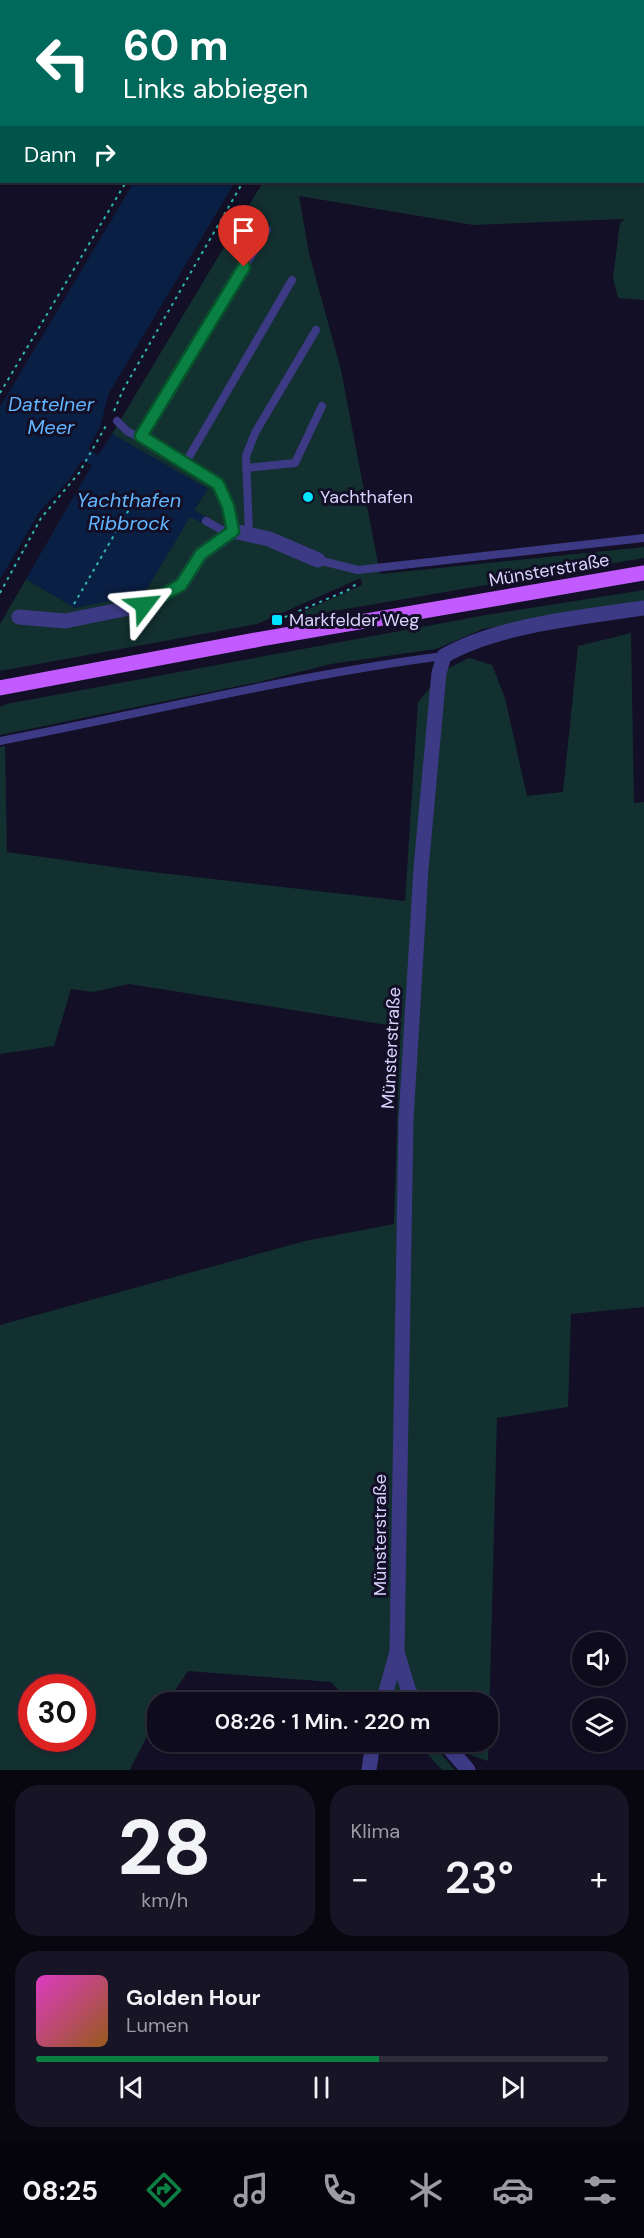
<!DOCTYPE html>
<html lang="de">
<head>
<meta charset="utf-8">
<style>
	body { margin:0; font-family:"DM Sans",sans-serif; background:#171425; color:#f1f3f6; height:100vh; display:flex; flex-direction:column; font-size:22px; white-space:nowrap }
	* { box-sizing:border-box; margin:0 }
	p { font-size:20px; color:#9b9ba3 }
	.icon { flex:none; width:33px; height:33px; fill:none; stroke:currentColor; stroke-width:2; stroke-linecap:round; stroke-linejoin:round }
	.map { position:relative; height:1770px; overflow:hidden }
	.drawer { display:flex; flex-direction:column; gap:15px; padding:15px; background:#08060f; flex:1 }
	.drawer>* { flex:none }
	.guide { position:absolute; left:0px; top:0px; width:645px; height:183px; box-shadow:0 2px 4px #0004,0 0 0 2px #2e2b3b; background:#00695c; color:#fff; overflow:hidden }
	.controls { position:absolute; left:572px; top:1632px; display:grid; gap:12px }
	.controls a { display:grid; place-items:center; width:54px; height:54px; border-radius:50%; background:#0e0b1c; box-shadow:0 2px 4px #0004,0 0 0 2px #2e2b3b; font-size:30px }
	.speed { position:absolute; left:18px; top:1674px; display:flex; gap:12px; font-size:30px; font-weight:700; text-align:center }
	.speed>* { display:grid; place-content:center; width:78px; height:78px; border-radius:50%; background:#0e0b1c; box-shadow:0 2px 4px #0004,0 0 0 2px #2e2b3b; line-height:1 }
	.speed .limit { border:9px solid #d22; background:#fff; color:#111 }
	.pin { position:absolute; display:grid; place-items:center; width:51px; height:51px; color:#fff; margin:-62px -26px; border-radius:50% 50% 50% 0; rotate:-45deg; box-shadow:0 0 6px #0007 }
	.pin .icon { rotate:45deg }
	.me { position:absolute; width:66px; margin:-33px; rotate:61deg; stroke-linejoin:round; filter:drop-shadow(0 0 4px #0008) }
	.turn { display:flex; align-items:center; gap:21px; height:126px; padding:0 24px; font-size:27px }
	.turn .icon { width:78px; height:78px; stroke-width:2.5 }
	.turn b { display:block; font-size:42px; line-height:51px }
	.then { display:flex; align-items:center; height:57px; padding:0 24px; background:#0003; gap:12px; font-size:22px }
	.big { font-size:45px; font-weight:600; line-height:1.1 }
	.drawer .card { flex:1; display:flex; flex-direction:column; justify-content:center; gap:9px; min-width:0; padding:0 21px; border-radius:24px; background:#171425 }
	.drawer .dial { align-items:center; gap:0 }
	.dial b { font-size:78px; line-height:1 }
	.song { display:flex; align-items:center; gap:18px }
	.cover { width:72px; height:72px; border-radius:9px; background:linear-gradient(135deg,hsl(310 70% 55%),hsl(30 70% 35%)) }
	.played { height:6px; border-radius:3px; background:linear-gradient(90deg,#0b8043 60%,#2e2b3b 60%) }
	.keys { display:flex; justify-content:space-around; direction:ltr }
	.heat { display:flex; justify-content:space-between; align-items:center; font-size:33px; direction:ltr }
	.drawer .tiles { flex:1; display:grid; gap:15px; grid-template-columns:1fr 1fr }
	.card:last-child { grid-column:span 2 }
	.trip { position:absolute; left:147px; top:1692px; width:351px; height:60px; border-radius:24px; background:#0e0b1c; box-shadow:0 2px 4px #0004,0 0 0 2px #2e2b3b; font-weight:600; line-height:60px; text-align:center }
	.menu { display:flex; height:96px; justify-content:space-around; align-items:center; background:#06040b; color:#9b9ba3 }
	.menu .icon { width:42px; height:42px }
	.menu .selected { color:#0b8043 }
	.menu b { font-size:27px; color:#f1f3f6 }
	.map>svg:first-child { display:block }
	.green { fill:#12302f; fill-rule:evenodd }
	.water { fill:#0a1f44 }
	.lines { fill:none; stroke-linecap:round; stroke-linejoin:round }
	.path { stroke:#2fb8b0; stroke-width:2; stroke-dasharray:3 4.5; stroke-linecap:butt }
	.lane { stroke:#3d3a85; stroke-width:8 }
	.street { stroke:#3d3a85; stroke-width:15 }
	.primary { stroke:#c25bff; stroke-width:15 }
	.route-casing { stroke:#07532c; stroke-width:15 }
	.route { stroke:#0b8043; stroke-width:10 }
	.poi-dot { fill:#00e5ff; stroke:#130f26; stroke-width:2 }
	.labels { text-anchor:middle; dominant-baseline:central; stroke-width:6; stroke-linejoin:round; paint-order:stroke }
	.poi-label { font-size:18px; fill:#d9d4ff; stroke:#130f26; text-anchor:start }
	.street-label { font-size:18px; fill:#d9d4ff; stroke:#130f26 }
	.water-label { font-size:20px; font-style:italic; fill:#62b6ff; stroke:#130f26 }
</style>
</head>
<body>
<div class="map">
<svg width="644" height="1770" viewBox="0 0 644 1770">
	<rect width="100%" height="100%" fill="#130f26"/>
	<path class="green" d="M371,0H644V300L618,298L613,278L620,223L625,219L473,225L299,196L309,253L341,370L380,574L644,547V558L287,619L362,585L361,578L257,624L0,671V624L26,579L75,608L190,516L207,518L194,510L207,489L112,434L263,182H644V2Z
		M644,590V601L483,629L436,649L331,664L259,682L0,735V707L6,704L486,615Z
		M631,633L634,803L644,802V1307L571,1314L568,1407L497,1418L488,1761L433,1742H488V1702H378L365,1693L363,1702C347,1701 342,1693 331,1682L188,1671L167,1702H158C157,1723 139,1750 130,1770H0V1325L305,1241L394,1224L400,1027L129,984L93,992L71,989L54,1046L0,1054V747L5,746L7,852L135,870L405,901L418,702L445,670L469,658L492,665L505,698L527,796L563,792L578,646ZM32,1688H82V1738H32Z
		M417,1742H431L455,1770H442Z"/>
	<path class="water" d="M239,0H340L238,1Z
		M134,182H235L109,393L100,427L88,449L98,455L112,434L208,489L194,510L208,518L204,524L190,517L144,594L75,608L26,579L92,465L82,460L70,479L40,511L0,579V407Z"/>
	<g class="lines">
		<path class="path" d="M228,2L229,0
			M358,2L359,0
			M0,393L126,182
			M114,411L123,390L243,182
			M0,593L41,518L79,473L107,424
			M74,604L134,501
			M271,623L348,590L359,582"/>
		<path class="lane" d="M0,152H2
			M117,421L127,431L186,462L217,484L228,506L233,531
			M141,436L267,230
			M186,462L292,280
			M246,468L295,463L322,406
			M206,521L229,534
			M249,534L246,456L255,433L316,330
			M318,560L358,570L644,538
			M0,741C148,713 294,675 444,656"/>
		<path class="street" d="M19,617L65,621L144,605L181,585L201,554L233,531L269,539L318,560
			M397,1652L408,1689L415,1702
			M383,1702L397,1652L406,1120L421,869L439,673L444,656C497,625 583,617 644,608
			M444,1742L468,1770
			M369,1770L373,1742"/>
		<path class="primary" d="M0,688L261,639L644,573"/>
	</g>
	<g class="lines">
		<g class="route-casing">
			<path id="route" d="M144,605L181,585L201,554L233,531L228,506L218,484L141,436L244,267"/>
		</g>
		<use href="#route" class="route"/>
	</g>
	<g class="poi-dot">
		<circle cx="308" cy="497" r="6"/>
		<rect x="271" y="614" width="12" height="12" rx="3"/>
	</g>
	<g class="labels">
		<g class="poi-label">
			<text x="320" y="497">Yachthafen</text>
			<text x="289" y="620">Markfelder Weg</text>
		</g>
		<g class="street-label">
			<text transform="translate(549 570) rotate(-10)">Münsterstraße</text>
			<text transform="translate(391 1048) rotate(-87)">Münsterstraße</text>
			<text transform="translate(380 1535) rotate(-90)">Münsterstraße</text>
		</g>
		<g class="water-label">
			<text x="51" y="404">Dattelner<tspan x="51" dy="23">Meer</tspan></text>
			<text x="129" y="500">Yachthafen<tspan x="129" dy="23">Ribbrock</tspan></text>
		</g>
	</g>
</svg>
<div class="controls">
<a><svg class="icon" aria-label="sound" viewBox="0 0 24 24"><path d="M4 9h4l5-4v14l-5-4H4zM17 9q2 3 0 6"/></svg></a>
<a><svg class="icon" aria-label="layers" viewBox="0 0 24 24"><path d="M12 4l9 5-9 5-9-5zM3 14l9 5 9-5"/></svg></a>
</div>
<div class="speed"><div class="limit">30</div></div>
<div class="pin" style="left:244px;top:267px;background:#d93025"><svg class="icon" aria-label="arrive" viewBox="0 0 24 24"><path d="M6 21V4h12l-3 4 3 4H6"/></svg></div>
<svg class="me" style="left:144px;top:605px" viewBox="-20 -20 40 40"><path d="M0-17L14 15 0 8-14 15z" fill="#0b8043" stroke="#fff" stroke-width="4"/></svg>
<div class="trip">08:26 · 1 Min. · 220 m</div>
<div class="guide">
<div class="turn"><svg class="icon" aria-label="left" viewBox="0 0 24 24"><path d="M17 20v-9H6M10 6l-5 5 5 5"/></svg><div><b>60 m</b>Links abbiegen</div></div>
<div class="then">Dann<svg class="icon" aria-label="right" viewBox="0 0 24 24"><path d="M7 20v-9h11M14 6l5 5-5 5"/></svg></div>
</div>
</div>
<section class="drawer">
<div class="tiles">
<div class="card dial"><b>28</b><p>km/h</p></div>
<div class="card"><p>Klima</p>
<div class="heat"><a>−</a><b class="big">23°</b><a>+</a></div>
</div>
<div class="card">
<div class="song"><i class="cover"></i><div><b>Golden Hour</b><p>Lumen</p></div></div>
<div class="played"></div>
<div class="keys"><svg class="icon" aria-label="previous" viewBox="0 0 24 24"><path d="M18 5L8 12l10 7zM5 5v14"/></svg><svg class="icon" aria-label="pause" viewBox="0 0 24 24"><path d="M8 5v14M16 5v14"/></svg><svg class="icon" aria-label="next" viewBox="0 0 24 24"><path d="M6 5l10 7-10 7zM19 5v14"/></svg></div>
</div>
</div>
</section>
<nav class="menu">
<b>08:25</b>
<svg class="icon selected" aria-label="directions" viewBox="0 0 24 24"><path d="M12 3l9 9-9 9-9-9zM9 14v-3h6M13 9l2 2-2 2"/></svg>
<svg class="icon" aria-label="music" viewBox="0 0 24 24"><path d="M9 18V5l10-2v13"/><circle cx="6" cy="18" r="3"/><circle cx="16" cy="16" r="3"/></svg>
<svg class="icon" aria-label="phone" viewBox="0 0 24 24"><path d="M5 4h4l2 5-3 2q2 4 5 5l2-3 5 2v4C11 20 4 13 5 4z"/></svg>
<svg class="icon" aria-label="climate" viewBox="0 0 24 24"><path d="M12 3v18M4 7l16 10M4 17L20 7"/></svg>
<svg class="icon" aria-label="car" viewBox="0 0 24 24"><path d="M5 17H2v-5l4-1 3-4h7l3 4 3 1v5h-3M9 17h6M6 11h13"/><circle cx="7" cy="17" r="2"/><circle cx="17" cy="17" r="2"/></svg>
<svg class="icon" aria-label="filters" viewBox="0 0 24 24"><path d="M4 7h16M4 17h16"/><circle cx="9" cy="7" r="2"/><circle cx="15" cy="17" r="2"/></svg>
</nav>
</body>
</html>
